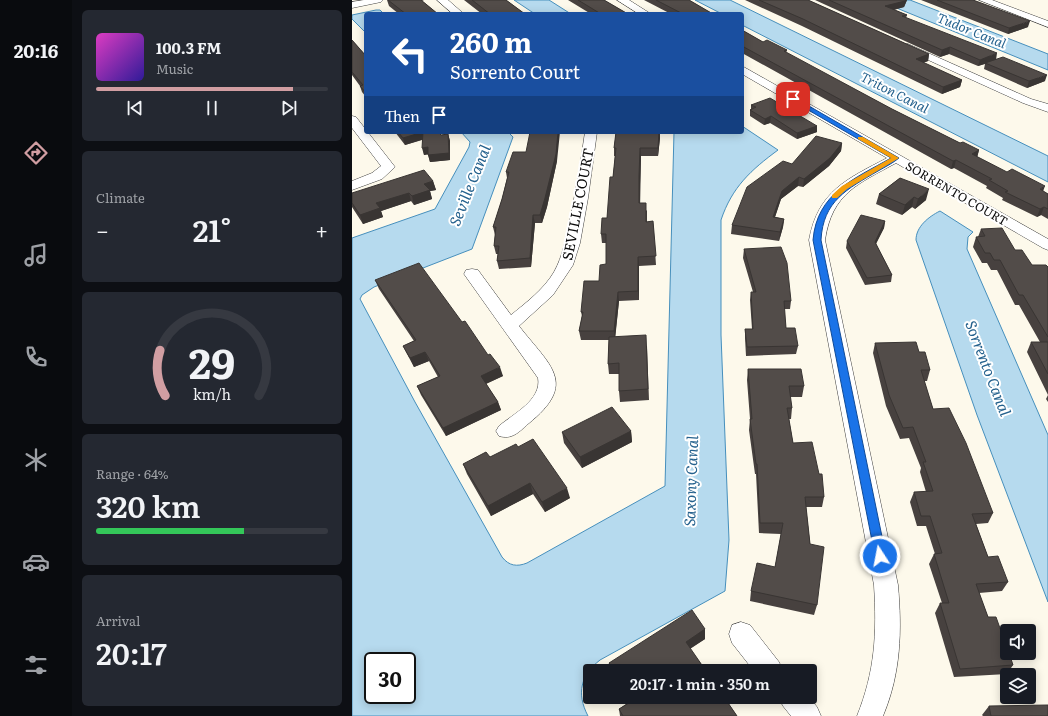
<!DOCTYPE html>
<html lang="en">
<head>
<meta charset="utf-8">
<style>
	body { margin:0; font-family:Literata,serif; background:#242831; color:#f1f3f6; height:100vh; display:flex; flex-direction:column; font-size:15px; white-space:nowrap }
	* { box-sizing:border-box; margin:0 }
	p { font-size:13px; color:#9ea1a6 }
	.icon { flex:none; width:22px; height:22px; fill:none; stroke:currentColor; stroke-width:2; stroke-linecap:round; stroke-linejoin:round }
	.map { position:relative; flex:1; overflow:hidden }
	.drawer { display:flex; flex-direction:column; gap:10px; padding:10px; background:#0d0f14; width:280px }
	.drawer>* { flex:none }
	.guide { position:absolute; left:12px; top:12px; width:380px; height:122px; border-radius:4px; box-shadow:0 2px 10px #0003; background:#1a4fa0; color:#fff; overflow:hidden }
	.fabs { position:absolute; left:648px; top:624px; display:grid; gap:8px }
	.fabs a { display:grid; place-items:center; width:36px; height:36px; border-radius:4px; background:#171b24; box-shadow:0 2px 10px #0003; font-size:20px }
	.speed { position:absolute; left:12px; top:652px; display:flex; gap:8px; font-size:20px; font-weight:700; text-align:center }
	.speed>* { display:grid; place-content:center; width:52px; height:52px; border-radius:50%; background:#171b24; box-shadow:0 2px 10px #0003; line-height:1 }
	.speed .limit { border:2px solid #111; border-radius:6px; background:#fff; color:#111 }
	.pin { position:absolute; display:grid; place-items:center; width:34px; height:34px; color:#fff; margin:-17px; border-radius:8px; box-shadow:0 2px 6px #0006 }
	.me { position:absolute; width:44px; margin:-22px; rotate:349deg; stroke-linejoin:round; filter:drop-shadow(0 0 3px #0008) }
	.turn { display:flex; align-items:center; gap:14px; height:84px; padding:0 20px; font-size:18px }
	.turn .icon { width:52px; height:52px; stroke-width:2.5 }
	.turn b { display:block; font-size:28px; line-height:34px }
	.then { display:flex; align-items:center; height:38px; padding:0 20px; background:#0003; gap:8px; font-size:15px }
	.big { font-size:30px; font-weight:600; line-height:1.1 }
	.drawer .widget { flex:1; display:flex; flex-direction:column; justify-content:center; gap:6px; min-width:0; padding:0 14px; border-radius:6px; background:#242831 }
	.drawer .dial { align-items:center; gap:0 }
	.dial svg { height:104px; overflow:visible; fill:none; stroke:#363941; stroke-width:7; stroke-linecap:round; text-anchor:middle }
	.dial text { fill:#f1f3f6; stroke:none }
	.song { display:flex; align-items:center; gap:12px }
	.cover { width:48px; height:48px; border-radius:6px; background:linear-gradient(135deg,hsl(310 70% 55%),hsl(250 70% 35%)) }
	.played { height:4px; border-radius:2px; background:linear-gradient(90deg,#d19ea2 85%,#363941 85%) }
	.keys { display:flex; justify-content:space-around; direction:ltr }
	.heat { display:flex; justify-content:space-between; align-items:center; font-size:22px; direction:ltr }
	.charge { height:6px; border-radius:3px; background:linear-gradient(90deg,#34c759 64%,#363941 0) }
	.trip { position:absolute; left:231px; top:664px; width:234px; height:40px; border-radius:4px; background:#171b24; box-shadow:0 2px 10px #0003; font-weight:600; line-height:40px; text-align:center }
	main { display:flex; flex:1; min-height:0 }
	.dock { display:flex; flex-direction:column; width:72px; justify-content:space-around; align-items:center; background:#090b0e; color:#9ea1a6 }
	.dock .icon { width:28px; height:28px }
	.dock .current { color:#d19ea2 }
	.dock b { font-size:18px; color:#f1f3f6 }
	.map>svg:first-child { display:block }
	.water { fill:#b6daee; stroke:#468fbc; fill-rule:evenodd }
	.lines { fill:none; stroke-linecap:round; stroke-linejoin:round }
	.minor-casing { stroke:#3e3e3e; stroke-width:1 }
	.minor { fill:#fff; fill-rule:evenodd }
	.wall { fill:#47413f }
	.shaded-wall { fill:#393533 }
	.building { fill:#524c49; stroke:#393533 }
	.route { fill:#1a73e8; stroke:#114b97 }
	.slow { fill:#f59e0b }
	.labels { text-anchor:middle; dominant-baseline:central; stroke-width:4; stroke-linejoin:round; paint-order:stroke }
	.far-street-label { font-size:12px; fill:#0b0b0b; stroke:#fff }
	.far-water-label { font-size:13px; font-style:italic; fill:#24618d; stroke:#fff }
	.street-label { font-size:14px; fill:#0b0b0b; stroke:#fff }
	.water-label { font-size:15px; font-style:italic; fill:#24618d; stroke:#fff }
</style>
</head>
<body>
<main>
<nav class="dock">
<b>20:16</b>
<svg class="icon current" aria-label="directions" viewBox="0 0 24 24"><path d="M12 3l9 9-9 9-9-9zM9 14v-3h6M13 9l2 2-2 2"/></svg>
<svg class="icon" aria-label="music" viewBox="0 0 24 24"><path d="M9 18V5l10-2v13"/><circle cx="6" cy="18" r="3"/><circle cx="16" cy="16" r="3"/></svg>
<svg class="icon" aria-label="phone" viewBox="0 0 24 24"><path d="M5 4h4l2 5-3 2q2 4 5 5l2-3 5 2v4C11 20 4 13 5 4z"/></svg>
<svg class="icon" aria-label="climate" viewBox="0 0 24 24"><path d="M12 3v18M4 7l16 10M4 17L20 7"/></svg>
<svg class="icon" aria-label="car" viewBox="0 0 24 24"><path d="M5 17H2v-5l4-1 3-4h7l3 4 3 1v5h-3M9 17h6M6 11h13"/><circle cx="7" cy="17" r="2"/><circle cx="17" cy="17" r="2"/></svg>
<svg class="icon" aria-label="filters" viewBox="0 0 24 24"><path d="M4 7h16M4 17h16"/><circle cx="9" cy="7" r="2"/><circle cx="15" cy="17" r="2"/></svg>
</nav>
<section class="drawer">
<div class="widget">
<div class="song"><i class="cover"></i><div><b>100.3 FM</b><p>Music</p></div></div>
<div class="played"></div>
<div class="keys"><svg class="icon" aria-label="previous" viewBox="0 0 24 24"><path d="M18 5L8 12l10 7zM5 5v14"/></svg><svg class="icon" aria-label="pause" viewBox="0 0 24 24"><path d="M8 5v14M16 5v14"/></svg><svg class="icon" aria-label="next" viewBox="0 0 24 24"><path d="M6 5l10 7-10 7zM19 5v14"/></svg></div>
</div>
<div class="widget"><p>Climate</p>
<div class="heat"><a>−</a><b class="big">21°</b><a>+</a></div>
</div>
<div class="widget dial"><svg viewBox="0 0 100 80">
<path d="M14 69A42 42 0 1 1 86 69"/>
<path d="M14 69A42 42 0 0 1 10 34" stroke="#d19ea2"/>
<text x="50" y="56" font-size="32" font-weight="700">29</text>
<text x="50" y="72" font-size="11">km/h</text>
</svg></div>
<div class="widget"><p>Range · 64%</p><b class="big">320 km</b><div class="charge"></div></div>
<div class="widget"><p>Arrival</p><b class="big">20:17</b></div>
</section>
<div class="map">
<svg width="696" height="716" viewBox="0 0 696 716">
	<rect width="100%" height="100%" fill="#fdf9eb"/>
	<path class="water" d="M162,0H197L219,14H183Z
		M343,0H378L696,156V182L390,25V14H370Z
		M525,0H558L696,54V70Z
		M24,10H28L32,14H14V33L0,19V15Z
		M390,126L426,150C399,170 380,187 369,220V335L377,540L373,591L248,660C229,675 224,693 236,716H0V238L83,209L117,147L118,142L109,132H156L161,137L120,249L22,287L10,295L8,299L63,402L150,557C157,566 165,567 175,563L313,486L322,132H390ZM21,661H55V695H21Z
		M588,211L621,232L616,237L615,249L696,435V602L625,415L564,240C564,227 576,217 588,211Z"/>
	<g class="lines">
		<g class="minor-casing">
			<path id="minor" d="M12,0H31L29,2L0,8V2Z
				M85,0H96L112,14H101Z
				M265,0H277L299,14H287Z
				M627,0H640L696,21V27Z
				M556,44L679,99L696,104V112L671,103L552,49L551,47L552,45Z
				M390,66L696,239V250L691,248L544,163C506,184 480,193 473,240L546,585C550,631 549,673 531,716H505C523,671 525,634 522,585L457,240C466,191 495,179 535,158L390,74Z
				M0,116L4,117L43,167L30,179L0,190V181L20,173L29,166L0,128Z
				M233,132H245L236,198L228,243L221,265L201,295L167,326C198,366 227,383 176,424C167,432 160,440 147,436L144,431L147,426C161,414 190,400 186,378L112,274L114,270L120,269L126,270L159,315C175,302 192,289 202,272C211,256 214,237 218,219C224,190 229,161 233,132Z
				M389,622L398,625L427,662L431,671H402L380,643L377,634L380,625Z
				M427,697H457L465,707L469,716H439L431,706Z"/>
		</g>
		<use href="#minor" class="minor"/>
	</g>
	<path class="wall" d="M35,0H72L70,1L86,14H47L37,6Z
		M112,0H154L173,14H130Z
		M216,0H252L276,14H239Z
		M292,0H337L361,14H319Z
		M393,0H456L577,54L576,61L571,63L610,80L608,87L590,94L450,26Z
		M463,0H555L552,7L542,10L555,15L554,18L644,59L693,81L675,88L632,69L633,64L626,66L597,54L588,57Z
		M569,0H621L676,27L656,34Z
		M390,30L411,42L435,50L434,53L540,109L608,143L627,150L625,157L696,194V219L689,215L685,217L650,200L651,198L634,188L635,186L602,168L599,169L390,53Z
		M0,40L14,56V97L10,92L8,86L0,75Z
		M399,105L465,126V132L445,139L418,123L412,125L398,116V110L399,109Z
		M43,132H86L89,135L96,134L98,141V160L78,162L76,154L72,155L70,140L53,145Z
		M264,132H308V138L306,156H289L288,184V203L295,211V222L301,221L304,265L287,266V300L267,301L263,337L295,346L297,400L268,402L267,391V374H257L256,364L257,340H229L227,331L230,316L229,312L247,281L254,264V243H250L249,234L255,218L261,177L263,156H262V148Z
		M490,143L489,151L477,166L451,187L446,186L429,199L423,217L432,219L431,227L427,241L379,234L380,225L440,164Z
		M174,152L205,161L195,207L190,223H183L179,267L147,269L145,261L146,254H144L142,246L143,235L141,227L150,199L155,178L154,172Z
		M548,178L574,200L563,209L560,207L550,215L524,204L527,194Z
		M81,181L84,190L78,191L80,199L62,205L59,201L29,211L31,217L11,224L0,207V193Z
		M533,221L532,228L524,244L540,275L539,282L513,285L494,248L495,241Z
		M629,229L663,250L680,265L696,267V395L675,352L679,342H688L667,305H663L645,270H639L635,263H630L621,247L624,237H626Z
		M392,249L439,301L438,309H432L434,328L446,346L444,354L394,356L393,338V329H400L398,300L399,292H401L391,258Z
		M23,280L110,322L151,376L134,384L146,402L149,410L94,436L69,395L65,386L86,377L77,361L62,367L55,354L51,346L62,341L27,289Z
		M523,343L567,352L578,370L575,381H572L581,409L641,513L636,523L624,524L636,557L656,582L650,591L627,593L636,617L661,665L655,674L602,677L583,613L588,603H590L577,564L582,554H583L574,526H565L558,502L562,492H574L568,472L569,468L557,438L548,439L534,406L521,353Z
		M396,369L452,386L450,397H438L440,408L439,419H437L441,443L467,474L472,497L470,507H454L465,605L462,615L398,601L399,591L423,567L429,534L407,533L404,474H403L397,430L398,419L395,380Z
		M696,395V402L694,399Z
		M279,431L280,442L230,468L212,443L210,432Z
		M166,447L218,498L193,512L181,494L139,516L115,474L111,464L138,457Z
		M353,629V639L338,649L354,671H259L257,663Z
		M274,697H372L385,716H268L267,709L277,702Z
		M637,706L696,716H631L630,715Z"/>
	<path class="shaded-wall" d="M554,0H555L552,7L532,12L533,6Z
		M678,21L676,27L656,34L657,28Z
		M598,47L597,54L588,57L590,50Z
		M645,53L644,60L626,66L628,60Z
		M577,54L576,61L562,66L564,59Z
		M695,75L693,81L675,88L677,81Z
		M610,80L608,87L590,94L591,87Z
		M419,116L418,123L412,125L413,119Z
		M465,126V132L445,139V133Z
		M71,132L72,139L53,145L51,138Z
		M206,132H208L205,161L195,207L190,223L188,215Z
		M307,132L308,138L306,156V148Z
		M96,134L98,141V160L78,162L76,155Z
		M490,143L489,151L477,166L451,187L452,179Z
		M76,147L78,154L72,155L70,148Z
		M288,148L289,156L288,211L287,176Z
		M627,150L625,158L620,154Z
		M604,160L602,168L599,169L601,161Z
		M447,177L446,186L429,199L420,226L421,217L430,191Z
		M81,181L84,190L78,191L80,199L62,205L60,196L72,184Z
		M693,186L690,194L688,189Z
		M577,189L574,200L563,209L566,199Z
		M57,193L59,201L29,211L31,217L11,224L8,215L24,203Z
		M562,197L560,207L550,215L553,205Z
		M692,207L689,215L685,217L688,209Z
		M181,215L183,223L179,267L178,258Z
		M432,219L431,227L427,241L428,232Z
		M533,221L532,228L521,249L523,242Z
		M286,257L287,266V300L286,291Z
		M266,292L267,301L263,340L262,331Z
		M73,352L77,361L62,367L58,358Z
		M148,367L151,376L131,385L129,376Z
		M146,402L149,410L94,436L91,428Z
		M279,431L280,442L230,468L228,457Z
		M178,483L181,494L139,516L136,506Z
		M215,488L218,498L193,512L190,502Z
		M353,629V639L334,651V642Z"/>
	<path class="building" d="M36,0H69L86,14H54Z
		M120,0H154L173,14H138Z
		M226,0H252L276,14H249Z
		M304,0H337L361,14H331Z
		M407,0H456L577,54L564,59L610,80L591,87L451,19Z
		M477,0H554L553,1L533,6L555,15L550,16L645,53L628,60L598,47L590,50Z
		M585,0H621L678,21L657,28Z
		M390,30L411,42L415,40L435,50L432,51L540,109L608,143L611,142L627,150L620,154L655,172L660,169L693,186L688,189L696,194V209L692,207L688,209L653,192L656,191L637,180L640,179L604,160L601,161L390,46Z
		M0,40L14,56V93L8,86L11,85L0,72Z
		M651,57L695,75L677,81L633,63Z
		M418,98L465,126L445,133L419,116L413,119L398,110L404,107L399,105Z
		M46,132H86L89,135L96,134L97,153L76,155V147L70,148L71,132L51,138Z
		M178,132H206L204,154L193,198L188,215H181L178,258L145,261L147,246H142L144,227H141L150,199L157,172H154L161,152H174Z
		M264,132H307L306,148H288L287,176V203H294V222L301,221L304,256L286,257V291L266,292L262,331H227L231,312H229L232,281H247L248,265L254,264V234H249L250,218H255L258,177H261L264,148H262Z
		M464,136L490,143L478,158L452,179L447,177L430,191L421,217L432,219L428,232L380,225L395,187L431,161L440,164Z
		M72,170L81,181L72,184L78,190L60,196L57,193L24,203L28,208L8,215L0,203V193Z
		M548,178L577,189L566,199L562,197L553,205L527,194Z
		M509,215L533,221L523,242L540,275L515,278L495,241Z
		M650,228L663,250H670L680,265H694L696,267V337L671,295H667L648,260H642L638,253H633L624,237L633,236L629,229Z
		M429,247L435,263L439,301H432L434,328H443L446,346L395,347L393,329H401L399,292H404L392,249Z
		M67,263L110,322L113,321L136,355L138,354L148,367L129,376L146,402L91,428L65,386L88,376L73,352L58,358L51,346L64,340L23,280Z
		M294,335L296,389L267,391V363L256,364L257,337Z
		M564,342L567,352H573L578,370H569L581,409L597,408L614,443L641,513L620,514L636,557L646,556L656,582L624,584L636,617H644L655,648V653H657L661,665L608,669L588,603H597L582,554L590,553L578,516H569L562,492L581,491L571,462H574L561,427L551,428L537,395L523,343Z
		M679,342H696V374Z
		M396,369H449L452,386H437L440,408H435L441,443L460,442L467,474H470L472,497H453L458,544L472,547L465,605L399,591L405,563L423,567L431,523H408L405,464H404L398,419H400Z
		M260,407L279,431L228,457L210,432Z
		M181,439L215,488L190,502L178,483L136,506L111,464L134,452L138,457L164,444L166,447Z
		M340,610L353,629L334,642L354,671H262L257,663Z
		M278,697H372L385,716H271L267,709L280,701Z
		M696,705V716H639L637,706Z"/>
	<path class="route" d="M439,98H443L547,158C541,163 533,167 526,171C495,189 471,201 469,240L534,556L532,560L528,562L524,560L523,556L461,240C465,193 502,179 539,158L439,100Z"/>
	<path class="slow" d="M506,137H511L547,158L495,189L485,198H480V195L490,186L539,158L506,139Z"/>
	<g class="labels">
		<g class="far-street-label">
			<text transform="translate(605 193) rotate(30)">SORRENTO COURT</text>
		</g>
		<g class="far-water-label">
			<text transform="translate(620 30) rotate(22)">Tudor Canal</text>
			<text transform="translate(543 92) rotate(27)">Triton Canal</text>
		</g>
		<g class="street-label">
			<text transform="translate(225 204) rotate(-79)">SEVILLE COURT</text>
		</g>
		<g class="water-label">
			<text transform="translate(117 185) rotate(-68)">Seville Canal</text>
			<text transform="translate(637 368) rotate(69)">Sorrento Canal</text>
			<text transform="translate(338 481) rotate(-88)">Saxony Canal</text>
		</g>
	</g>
</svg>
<div class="fabs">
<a><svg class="icon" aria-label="sound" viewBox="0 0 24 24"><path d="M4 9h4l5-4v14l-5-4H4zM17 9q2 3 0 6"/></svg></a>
<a><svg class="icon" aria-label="layers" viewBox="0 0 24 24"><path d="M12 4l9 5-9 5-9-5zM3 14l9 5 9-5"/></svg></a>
</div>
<div class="speed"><div class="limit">30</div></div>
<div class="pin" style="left:441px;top:99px;background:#d93025"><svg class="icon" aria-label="arrive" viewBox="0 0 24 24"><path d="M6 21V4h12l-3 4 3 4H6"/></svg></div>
<svg class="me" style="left:528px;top:556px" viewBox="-20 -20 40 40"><circle r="17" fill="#1a73e8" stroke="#fff" stroke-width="3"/><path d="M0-11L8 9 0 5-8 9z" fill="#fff"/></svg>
<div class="trip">20:17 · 1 min · 350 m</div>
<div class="guide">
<div class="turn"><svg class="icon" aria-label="left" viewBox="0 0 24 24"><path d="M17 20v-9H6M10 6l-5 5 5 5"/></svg><div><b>260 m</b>Sorrento Court</div></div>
<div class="then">Then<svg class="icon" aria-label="arrive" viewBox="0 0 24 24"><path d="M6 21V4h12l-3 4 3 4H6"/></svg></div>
</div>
</div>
</main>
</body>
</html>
